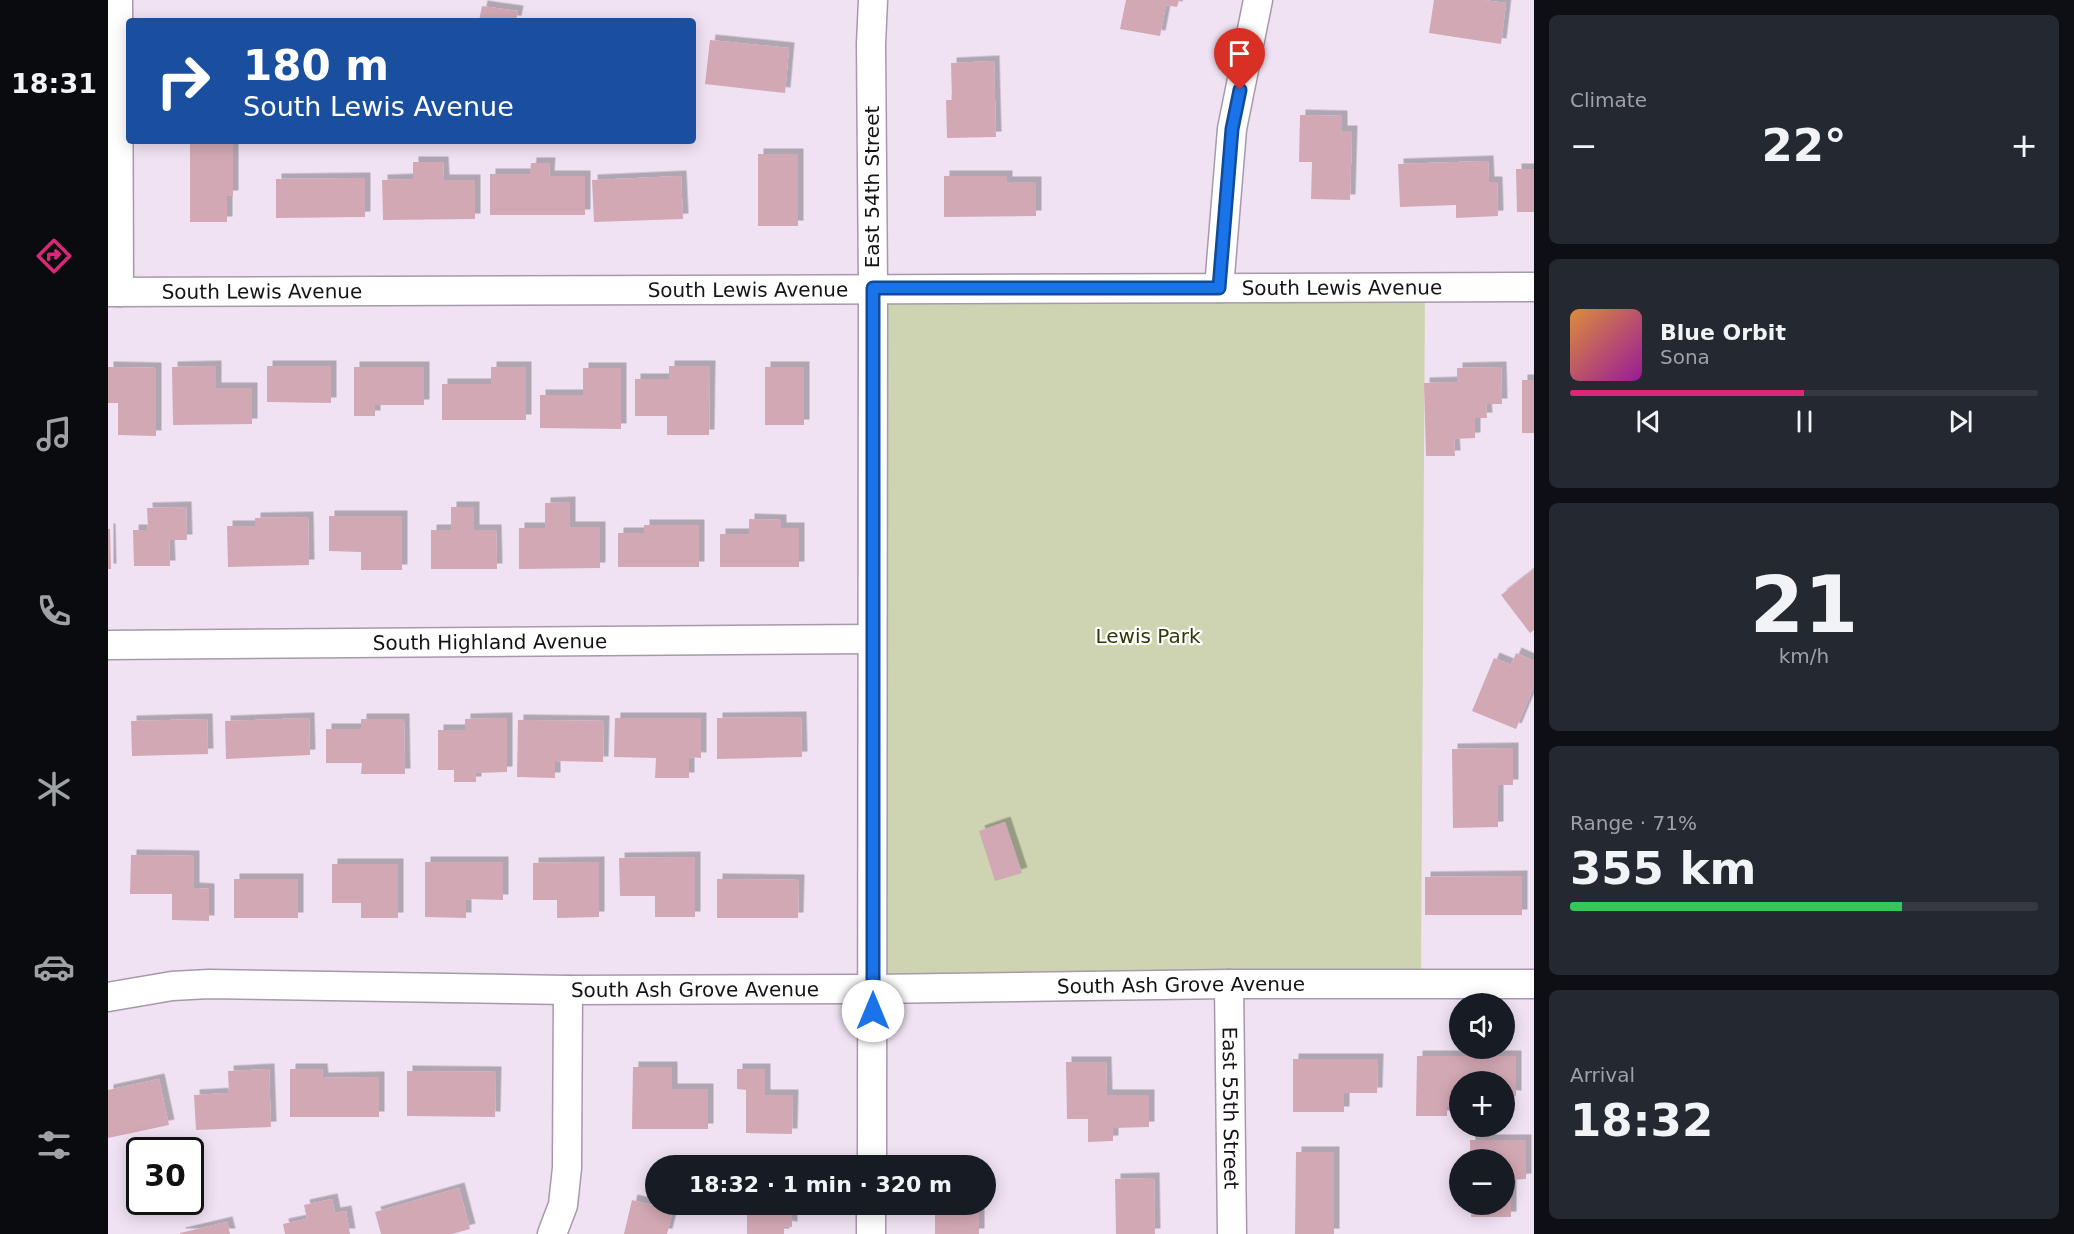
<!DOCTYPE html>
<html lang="en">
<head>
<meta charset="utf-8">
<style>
	body { margin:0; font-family:"DejaVu Sans",sans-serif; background:#242831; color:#f1f3f6; height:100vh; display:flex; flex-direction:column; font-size:22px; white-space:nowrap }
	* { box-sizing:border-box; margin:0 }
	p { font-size:20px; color:#9ea1a6 }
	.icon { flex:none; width:33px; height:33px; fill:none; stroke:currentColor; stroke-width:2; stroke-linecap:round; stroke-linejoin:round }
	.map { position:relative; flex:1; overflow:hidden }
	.side { display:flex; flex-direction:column; gap:15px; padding:15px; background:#0d0f14; width:540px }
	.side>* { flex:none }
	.hud { position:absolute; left:18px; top:18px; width:570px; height:126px; border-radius:6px; box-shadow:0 3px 15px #0003; background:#1a4fa0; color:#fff; overflow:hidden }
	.controls { position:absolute; left:1341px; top:993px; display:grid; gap:12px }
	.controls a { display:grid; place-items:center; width:66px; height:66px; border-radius:50%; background:#171b24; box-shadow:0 3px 15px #0003; font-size:30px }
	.speed { position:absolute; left:18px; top:1137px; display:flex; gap:12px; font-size:30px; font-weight:700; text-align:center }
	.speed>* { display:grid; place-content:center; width:78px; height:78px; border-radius:50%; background:#171b24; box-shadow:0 3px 15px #0003; line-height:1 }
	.speed .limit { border:3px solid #111; border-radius:9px; background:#fff; color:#111 }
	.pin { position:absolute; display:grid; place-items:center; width:51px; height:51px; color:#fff; margin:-62px -26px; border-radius:50% 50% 50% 0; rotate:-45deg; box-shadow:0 0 6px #0007 }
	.pin .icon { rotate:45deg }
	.me { position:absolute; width:66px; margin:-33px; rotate:0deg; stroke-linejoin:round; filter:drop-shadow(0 0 4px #0008) }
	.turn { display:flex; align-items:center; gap:21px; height:126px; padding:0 18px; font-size:27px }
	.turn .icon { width:78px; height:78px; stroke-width:2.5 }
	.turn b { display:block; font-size:42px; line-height:51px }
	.big { font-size:45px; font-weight:700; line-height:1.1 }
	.side .card { flex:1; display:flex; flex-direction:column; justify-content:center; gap:9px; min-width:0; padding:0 21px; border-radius:9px; background:#242831 }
	.side .dial { align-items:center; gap:0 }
	.dial b { font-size:78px; line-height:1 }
	.song { display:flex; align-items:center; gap:18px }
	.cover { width:72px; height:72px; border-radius:9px; background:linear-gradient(135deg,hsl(30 70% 55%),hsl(300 70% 35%)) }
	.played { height:6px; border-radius:3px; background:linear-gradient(90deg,#db2777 50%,#363941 50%) }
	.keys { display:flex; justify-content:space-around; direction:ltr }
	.heat { display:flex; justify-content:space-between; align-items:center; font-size:33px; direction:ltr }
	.charge { height:9px; border-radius:4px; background:linear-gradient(90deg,#34c759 71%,#363941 0) }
	.trip { position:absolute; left:537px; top:1155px; width:351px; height:60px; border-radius:30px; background:#171b24; box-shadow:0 3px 15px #0003; font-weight:700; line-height:60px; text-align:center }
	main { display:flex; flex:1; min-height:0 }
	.tabs { display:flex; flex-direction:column; width:108px; justify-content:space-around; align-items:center; background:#090b0e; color:#9ea1a6 }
	.tabs .icon { width:42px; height:42px }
	.tabs .active { color:#db2777 }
	.tabs b { font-size:27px; color:#f1f3f6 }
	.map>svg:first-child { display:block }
	.green { fill:#ced4b2 }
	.building { fill:#d2a8b4; filter:url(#shadow) }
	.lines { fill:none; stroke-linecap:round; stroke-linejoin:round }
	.minor-casing { stroke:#a699a9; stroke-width:31 }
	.minor { stroke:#fff; stroke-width:28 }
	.route-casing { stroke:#114b97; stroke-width:15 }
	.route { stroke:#1a73e8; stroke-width:10 }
	.labels { text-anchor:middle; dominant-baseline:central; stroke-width:4.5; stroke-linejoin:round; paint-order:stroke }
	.street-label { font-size:20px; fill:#161217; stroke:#fff }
	.park-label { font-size:20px; fill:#323708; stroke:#fff }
</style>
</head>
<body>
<main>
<nav class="tabs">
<b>18:31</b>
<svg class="icon active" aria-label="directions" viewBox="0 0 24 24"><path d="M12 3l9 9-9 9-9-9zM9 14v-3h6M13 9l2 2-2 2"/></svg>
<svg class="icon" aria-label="music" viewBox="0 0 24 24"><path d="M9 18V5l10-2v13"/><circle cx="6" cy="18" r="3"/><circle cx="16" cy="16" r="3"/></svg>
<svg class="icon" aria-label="phone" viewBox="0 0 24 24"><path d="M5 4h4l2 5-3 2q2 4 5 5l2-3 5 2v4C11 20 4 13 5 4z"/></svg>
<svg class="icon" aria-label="climate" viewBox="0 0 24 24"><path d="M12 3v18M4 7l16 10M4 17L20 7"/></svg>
<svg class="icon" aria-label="car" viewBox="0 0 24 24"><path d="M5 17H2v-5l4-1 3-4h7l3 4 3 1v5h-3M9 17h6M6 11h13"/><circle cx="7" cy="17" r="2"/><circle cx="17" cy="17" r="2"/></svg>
<svg class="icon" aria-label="filters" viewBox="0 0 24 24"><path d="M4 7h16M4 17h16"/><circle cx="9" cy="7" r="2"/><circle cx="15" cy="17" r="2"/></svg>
</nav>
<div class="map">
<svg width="1426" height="1234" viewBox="0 0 1426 1234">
	<defs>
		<filter id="shadow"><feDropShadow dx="5.5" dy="-5.5" stdDeviation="0" flood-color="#0004"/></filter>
	</defs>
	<rect width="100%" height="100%" fill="#f0e2f3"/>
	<path class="green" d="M1317,287L1313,984L765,989V288Z"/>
	<path class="building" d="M1018,0H1071L1069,7L1058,5L1052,36L1012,29Z
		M1326,0H1375L1398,3L1393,44L1321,33Z
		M374,6L410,11L408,21H371Z
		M602,40L681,48L677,93L597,84Z
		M886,61L888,137L839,138L838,100H844L843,63Z
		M1192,115L1234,116V131H1244L1242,200L1203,199L1204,162H1191Z
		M82,141H125V196H119V222H82Z
		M650,154H690V226H650Z
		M1380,161L1381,182H1389L1390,216L1348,218V205L1292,207L1290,164Z
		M305,162H335L336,180H367V219L275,220L274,180L305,179Z
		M423,163H442L441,176H477V215H382V174H422Z
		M1408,169H1426V212H1409Z
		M573,176L575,219L486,222L484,180Z
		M836,176H899V182H928V216L836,217Z
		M257,178V217L168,218V179Z
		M108,366V388H144V424L65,425L64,367Z
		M159,366H223V403L159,402Z
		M561,366H602L601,435H559V416H527V379H561Z
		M0,367L48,368V436L10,435V403H0Z
		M246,367H316V405H267V416H246Z
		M383,367H418V420H334V384H383Z
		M657,367H696V425H657Z
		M1393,367L1394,404H1378L1379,418H1367V438L1346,439L1347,456H1318L1316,383L1349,382V368Z
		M475,368H513V429L432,428V395H475Z
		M1414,380H1426V433H1414Z
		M462,502V527H492V568L411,569V528H437V503Z
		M78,507L79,540H61L62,566H26L25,530H40L39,508Z
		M343,507H366V530H388L389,569H323V530H343Z
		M221,516H294V570H253V552L221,551Z
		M200,517L201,565L120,567L119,526H147V518Z
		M641,519L673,520V528H691V567H612V534H641Z
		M536,525H591V567H510V533H536Z
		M0,529H2L3,569H0Z
		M1426,569V630L1422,633L1393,595Z
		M1408,653L1426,661V686L1408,729L1364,711L1386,658L1403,665Z
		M693,717L694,757L609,759V718Z
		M201,718L202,755L118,759L117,721Z
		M399,718V772L368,773V782H346V770H330V730H357V719Z
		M507,718H593V758L581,757V778H547L548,758L506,757Z
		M99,719L100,754L24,756L23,721Z
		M253,719H296L297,774H253L254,763H218V729H253Z
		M410,720L496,721L495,762L447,761V778L409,777Z
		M1405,748V785H1390V827L1345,828L1344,749Z
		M897,822L914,873L887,881L871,831Z
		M23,855L86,856V888L101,889V921L64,920V894H22Z
		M587,857V917H547V896H512L511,858Z
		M317,862H395V900L358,899V918L317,917Z
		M491,862V917L449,918V900H425V863Z
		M224,864H290V918H253V903H224Z
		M1414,876V915H1317V877Z
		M126,879H190V918H126Z
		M609,879L691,880L690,918H609Z
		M1309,1056H1408V1096L1396,1095V1082H1352V1106H1339V1116H1308Z
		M1185,1059H1270L1269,1093H1236V1112H1185Z
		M958,1062H998L999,1095H1041V1127L1005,1128V1141L980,1142V1119H959Z
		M525,1067H564V1089H600V1129H524Z
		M161,1069L163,1127L88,1130L86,1095L121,1093L120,1071Z
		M182,1069H214L215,1078L271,1077V1117H182Z
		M629,1069H657V1095H685L684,1134L638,1133V1090L629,1089Z
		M299,1071L388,1072L387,1117L299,1116Z
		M51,1079L61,1125L0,1138V1090Z
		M1362,1140H1418V1179L1403,1180V1217H1363V1204H1396V1160H1362Z
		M1188,1152H1226V1234H1187Z
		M1046,1178L1047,1234H1008L1007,1179Z
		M351,1188L362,1229L344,1234H273L267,1212Z
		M224,1199L227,1213L238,1211L242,1234H177L175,1224L199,1219L196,1205Z
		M524,1200L565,1210L559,1234H516Z
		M639,1204H684V1227L676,1226V1234H639Z
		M827,1204H865V1208H871V1234H827Z
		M119,1222L122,1234H72V1233Z"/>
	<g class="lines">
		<g class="minor-casing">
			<g id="minor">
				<path d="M10,0L11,292"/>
				<path d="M1111,288L1124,129L1150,0"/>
				<path id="s1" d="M0,292L1426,287"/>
				<path id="s2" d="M0,645L763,639"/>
				<path id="s3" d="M1121,984L1124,1234"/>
				<path id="s4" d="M0,997L64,986L101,984L460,990L765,989L1121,984H1426"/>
				<path d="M764,1166L765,288L763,44L765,0"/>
				<path d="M444,1234L455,1205L459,1168L460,990"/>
				<path d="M763,1234V1204"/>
			</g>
		</g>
		<use href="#minor" class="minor"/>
	</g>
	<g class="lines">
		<g class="route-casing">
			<path id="route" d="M765,1011V288H1111L1124,129L1132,90"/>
		</g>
		<use href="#route" class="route"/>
	</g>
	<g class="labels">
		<g class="street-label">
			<text transform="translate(764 187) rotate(-90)">East 54th Street</text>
			<text stroke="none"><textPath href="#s1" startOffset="1234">South Lewis Avenue</textPath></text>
			<text stroke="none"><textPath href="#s1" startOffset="640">South Lewis Avenue</textPath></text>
			<text stroke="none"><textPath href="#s1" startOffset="154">South Lewis Avenue</textPath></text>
			<text stroke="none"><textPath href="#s2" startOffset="382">South Highland Avenue</textPath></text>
			<text stroke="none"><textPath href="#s4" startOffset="1074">South Ash Grove Avenue</textPath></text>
			<text stroke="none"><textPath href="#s4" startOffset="588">South Ash Grove Avenue</textPath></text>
			<text stroke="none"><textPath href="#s3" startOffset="124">East 55th Street</textPath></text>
		</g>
		<g class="park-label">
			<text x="1040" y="636">Lewis Park</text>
		</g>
	</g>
</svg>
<div class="controls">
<a><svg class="icon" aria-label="sound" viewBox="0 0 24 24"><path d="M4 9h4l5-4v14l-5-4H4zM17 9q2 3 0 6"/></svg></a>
<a>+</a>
<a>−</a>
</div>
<div class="speed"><div class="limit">30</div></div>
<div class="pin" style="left:1132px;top:90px;background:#d93025"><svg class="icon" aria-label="arrive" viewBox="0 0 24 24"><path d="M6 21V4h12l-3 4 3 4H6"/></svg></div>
<svg class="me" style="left:765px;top:1011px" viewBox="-20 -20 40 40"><circle r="19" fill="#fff"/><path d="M0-13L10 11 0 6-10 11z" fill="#1a73e8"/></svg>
<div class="trip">18:32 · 1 min · 320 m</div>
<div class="hud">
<div class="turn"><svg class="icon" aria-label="right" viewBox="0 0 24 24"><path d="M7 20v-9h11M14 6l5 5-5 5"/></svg><div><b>180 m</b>South Lewis Avenue</div></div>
</div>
</div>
<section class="side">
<div class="card"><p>Climate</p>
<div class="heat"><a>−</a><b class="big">22°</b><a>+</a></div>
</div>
<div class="card">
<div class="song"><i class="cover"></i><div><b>Blue Orbit</b><p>Sona</p></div></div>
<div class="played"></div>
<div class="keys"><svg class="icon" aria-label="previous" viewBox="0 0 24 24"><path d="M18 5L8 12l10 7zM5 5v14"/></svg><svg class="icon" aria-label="pause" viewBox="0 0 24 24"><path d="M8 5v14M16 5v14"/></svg><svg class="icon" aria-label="next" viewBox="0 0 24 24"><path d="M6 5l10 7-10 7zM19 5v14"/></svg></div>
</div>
<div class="card dial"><b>21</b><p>km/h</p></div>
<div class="card"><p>Range · 71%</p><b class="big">355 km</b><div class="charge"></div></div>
<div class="card"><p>Arrival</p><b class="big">18:32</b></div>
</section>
</main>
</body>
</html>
